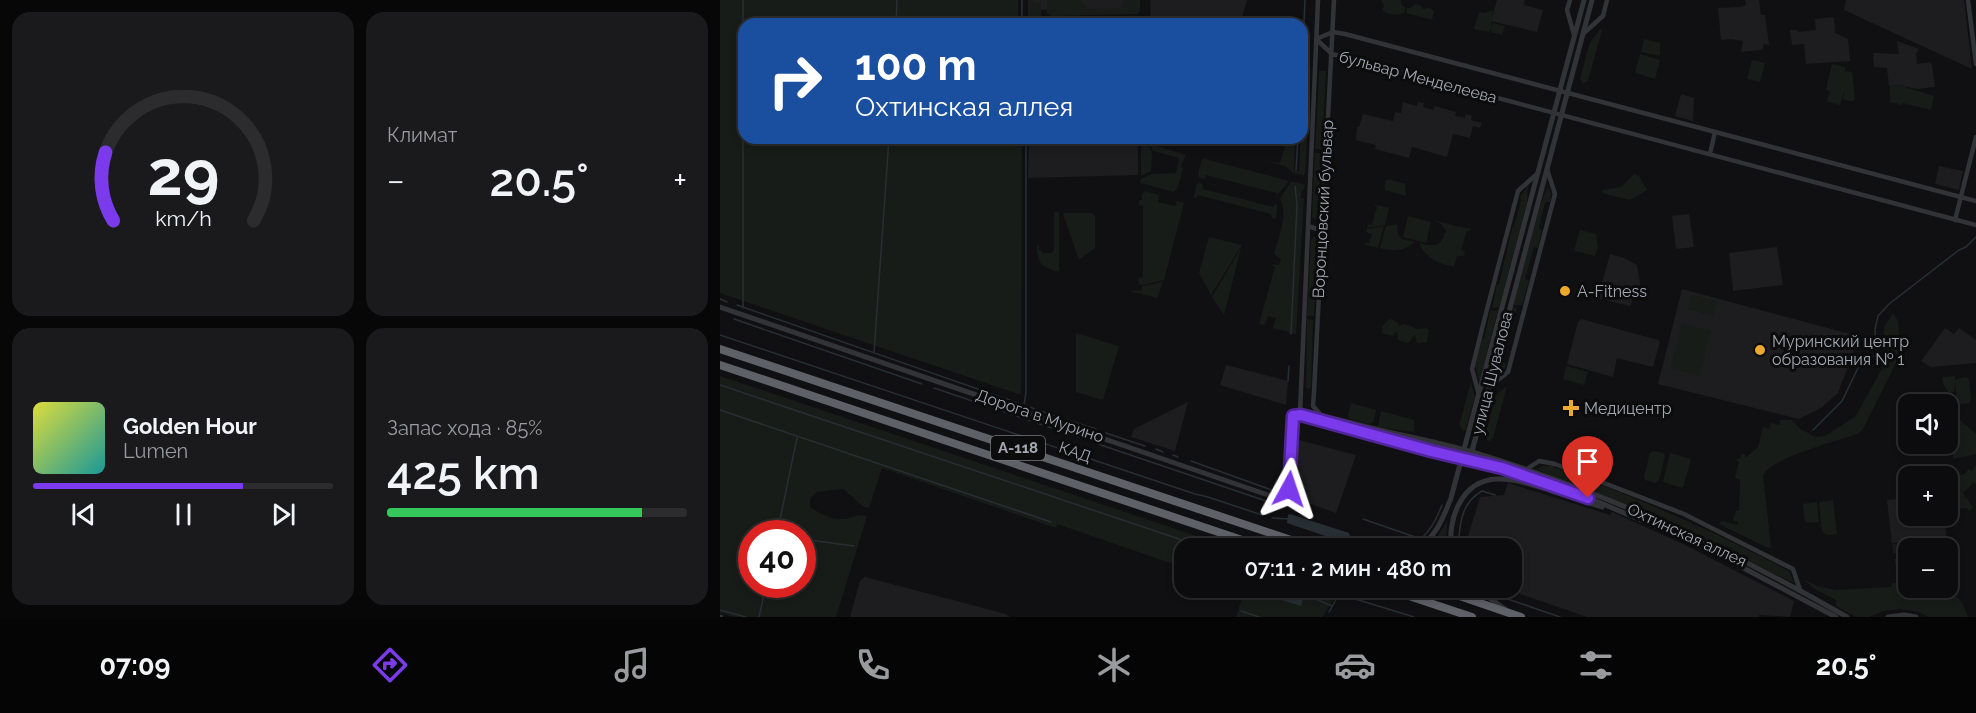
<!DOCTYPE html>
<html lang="ru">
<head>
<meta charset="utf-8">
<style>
	body { margin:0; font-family:Raleway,sans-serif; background:#1a1a1c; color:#f1f3f6; height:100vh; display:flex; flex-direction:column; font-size:22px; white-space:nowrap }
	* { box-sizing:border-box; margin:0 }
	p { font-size:20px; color:#9a9b9e }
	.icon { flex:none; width:33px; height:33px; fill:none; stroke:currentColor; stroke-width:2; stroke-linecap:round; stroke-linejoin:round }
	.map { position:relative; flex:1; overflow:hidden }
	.sheet { display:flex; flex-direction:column; gap:12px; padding:12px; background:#070708; width:720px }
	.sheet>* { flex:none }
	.top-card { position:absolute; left:18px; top:18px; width:570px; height:126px; border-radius:18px; box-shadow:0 3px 9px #0003,0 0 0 2px #2c2c2e; background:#1a4fa0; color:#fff; overflow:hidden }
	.buttons { position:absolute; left:1178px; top:394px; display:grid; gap:12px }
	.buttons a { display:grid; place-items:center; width:60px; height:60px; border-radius:12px; background:#0c0c0e; box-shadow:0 3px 9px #0003,0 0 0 2px #2c2c2e; font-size:30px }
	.speed { position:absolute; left:18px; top:520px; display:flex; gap:12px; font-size:30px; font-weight:700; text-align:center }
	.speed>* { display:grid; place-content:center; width:78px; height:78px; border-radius:50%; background:#0c0c0e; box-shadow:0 3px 9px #0003,0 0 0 2px #2c2c2e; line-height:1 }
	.speed .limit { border:9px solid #d22; background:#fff; color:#111 }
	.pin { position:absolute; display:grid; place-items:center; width:51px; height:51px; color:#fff; margin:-62px -26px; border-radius:50% 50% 50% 0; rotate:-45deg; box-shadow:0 0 6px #0007 }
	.pin .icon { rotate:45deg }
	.me { position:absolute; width:66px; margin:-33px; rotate:5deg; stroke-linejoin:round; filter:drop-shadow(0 0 4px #0008) }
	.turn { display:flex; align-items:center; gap:21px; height:126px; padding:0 18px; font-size:27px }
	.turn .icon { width:78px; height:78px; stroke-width:2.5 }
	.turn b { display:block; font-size:42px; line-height:51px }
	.big { font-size:45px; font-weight:600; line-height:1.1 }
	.sheet .tile { flex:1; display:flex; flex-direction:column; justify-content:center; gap:9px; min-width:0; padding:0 21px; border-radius:18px; background:#1a1a1c }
	.sheet .dial { align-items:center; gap:0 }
	.dial svg { height:156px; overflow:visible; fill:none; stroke:#2c2c2e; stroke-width:7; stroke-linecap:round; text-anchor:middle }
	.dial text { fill:#f1f3f6; stroke:none }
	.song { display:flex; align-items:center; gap:18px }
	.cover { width:72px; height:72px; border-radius:9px; background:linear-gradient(135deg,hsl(60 70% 55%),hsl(180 70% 35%)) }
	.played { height:6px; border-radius:3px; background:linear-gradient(90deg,#7c3aed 70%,#2c2c2e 70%) }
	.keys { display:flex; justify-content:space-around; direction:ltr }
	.heat { display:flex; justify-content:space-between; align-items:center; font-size:33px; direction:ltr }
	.charge { height:9px; border-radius:4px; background:linear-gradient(90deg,#34c759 85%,#2c2c2e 0) }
	.sheet .tiles { flex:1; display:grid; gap:12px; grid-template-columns:repeat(2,1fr) }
	.trip { position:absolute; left:454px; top:538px; width:348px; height:60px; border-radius:18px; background:#0c0c0e; box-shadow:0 3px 9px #0003,0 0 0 2px #2c2c2e; font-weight:600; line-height:60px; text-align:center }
	.dock { display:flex; height:96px; justify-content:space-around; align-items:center; background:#050506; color:#9a9b9e }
	.dock .icon { width:42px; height:42px }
	.dock .on { color:#7c3aed }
	.dock b { font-size:27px; color:#f1f3f6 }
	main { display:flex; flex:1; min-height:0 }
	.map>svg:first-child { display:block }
	.built { fill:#1d1d1f }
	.green { fill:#171c18; fill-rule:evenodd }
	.water { fill:#272f35 }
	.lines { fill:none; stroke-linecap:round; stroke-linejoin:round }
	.stream { stroke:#272f35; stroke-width:1.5 }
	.minor { stroke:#323337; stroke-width:4.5 }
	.tertiary { stroke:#323337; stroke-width:5 }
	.motorway { stroke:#5e6168; stroke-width:8 }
	.route-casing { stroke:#51269a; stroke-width:15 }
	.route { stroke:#7c3aed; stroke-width:10 }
	.poi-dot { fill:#eca82f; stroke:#0c0c0d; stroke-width:2 }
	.labels { text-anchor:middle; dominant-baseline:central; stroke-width:6; stroke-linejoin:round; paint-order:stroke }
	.shield { fill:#0c0c0d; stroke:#757880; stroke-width:1.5 }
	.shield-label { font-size:15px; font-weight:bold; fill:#a2a7b2 }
	.street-label { font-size:16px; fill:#a2a7b2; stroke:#0c0c0d }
	.poi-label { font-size:16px; fill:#a2a7b2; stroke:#0c0c0d; text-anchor:start }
</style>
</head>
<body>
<main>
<section class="sheet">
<div class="tiles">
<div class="tile dial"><svg viewBox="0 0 100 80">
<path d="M14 69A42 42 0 1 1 86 69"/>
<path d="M14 69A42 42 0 0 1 10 34" stroke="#7c3aed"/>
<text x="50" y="56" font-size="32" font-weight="700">29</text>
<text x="50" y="72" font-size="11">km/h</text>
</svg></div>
<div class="tile"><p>Климат</p>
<div class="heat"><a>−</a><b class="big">20.5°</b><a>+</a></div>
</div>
<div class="tile">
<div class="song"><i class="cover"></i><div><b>Golden Hour</b><p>Lumen</p></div></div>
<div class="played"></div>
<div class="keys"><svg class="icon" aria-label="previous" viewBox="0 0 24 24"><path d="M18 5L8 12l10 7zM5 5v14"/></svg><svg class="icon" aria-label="pause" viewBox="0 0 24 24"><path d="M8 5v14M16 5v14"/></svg><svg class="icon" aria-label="next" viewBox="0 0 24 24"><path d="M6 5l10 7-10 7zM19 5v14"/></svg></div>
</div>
<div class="tile"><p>Запас хода · 85%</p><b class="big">425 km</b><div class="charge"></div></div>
</div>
</section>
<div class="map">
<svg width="1256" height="617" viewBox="0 0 1256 617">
	<rect width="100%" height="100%" fill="#101012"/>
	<path class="built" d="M308,0H417V9L308,10Z
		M430,0H527L520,24H444L431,20Z
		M777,0H805L804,5L823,10L817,32L771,21Z
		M1025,0H1039L1041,15H1045L1049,45L1044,44L1042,50L1021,52L1023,41L1011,39L1001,40L998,8L1020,7L1026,5Z
		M1126,0H1244L1252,69L1124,10Z
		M1114,17L1115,33L1128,39L1130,61L1086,64L1084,44L1072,45L1070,30H1076L1079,32L1096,30L1095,19Z
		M1177,41L1199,49L1196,54L1197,64L1210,62L1212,65L1215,87L1198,89L1177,85L1169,86L1167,68L1154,67L1153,53L1179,54Z
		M961,94L974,98L973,121L955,116Z
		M683,102L697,106L698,102L704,103L703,107L713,110L715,106L736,112L735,116L745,118L746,114L752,116L751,120L762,123L760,128L753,126L750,138L733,134L727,157L692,147L689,158L655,149L656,145L636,140L637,127H639L643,114L673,121L675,112L681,113Z
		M309,138H418V175L308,178Z
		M1219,166L1243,171L1239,190L1215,184Z
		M969,214L974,247L956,249L952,216Z
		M1057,247L1063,285L1013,291L1009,253Z
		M890,254L904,258L917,265L920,284L918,290L913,294L911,305L909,306L878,298Z
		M962,289L1138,336L1129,364L1118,393L1101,408L1079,419L938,384Z
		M861,319L938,340L940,342L933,367L897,358L893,377L847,364L858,322Z
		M1225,328L1234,334L1239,328L1256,340V363L1211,367L1201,361Z
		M506,365L568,381L566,405L500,385Z
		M468,402L455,451L411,437L414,429Z
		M575,439L636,455L616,513L574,498Z
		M788,483L890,515L892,512L963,544L1074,601L1070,617L1039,615V617H867L783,588H792V549H741L742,545L746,543L760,497L784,495Z
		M1188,498V516H1224L1227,540L1201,543L1200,540L1172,543L1167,500Z
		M145,577L286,614L290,617H130L140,581Z"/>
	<path class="green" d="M0,0H298V24H24V138H302L301,395L0,293Z
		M308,0H314L315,3H321V24H308Z
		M327,0H360L369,9L400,8L404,3V0H420V11L417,14L331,16L327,13Z
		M661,0H681L682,6L686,8L684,13C678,15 670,16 662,10L664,6Z
		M695,4L700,5L703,9C709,8 709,7 714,11L712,20L686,13L687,8H691Z
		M773,10L771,26L773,23L785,26L782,35L771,32V28L769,32L754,29L759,12L765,13Z
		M880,29L882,30L868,81L863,84L860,79L870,42Z
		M924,39L940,43V56L921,52Z
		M920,54L940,60L935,79L915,73Z
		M1032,60L1045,63L1040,82L1027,79Z
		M1112,64L1125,67V71L1132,72L1135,98L1133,102L1123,99L1125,89L1120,105L1107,102L1110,91L1106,90Z
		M584,65L591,69L585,174L583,175L573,173L565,166L546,161L560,163L565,147L561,138H575L574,170L579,171Z
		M599,71H606L602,149H595Z
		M1178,85L1214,96L1211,110L1183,103L1182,105L1170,102V86Z
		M421,141L428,144L432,152L431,171L421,176Z
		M430,144L466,155L461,166L463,168L458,187L454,192L420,183L421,179L431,174L456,173L459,158L433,151Z
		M595,153H602L598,219L592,218Z
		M485,159L569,181L556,197L557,193L486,175L485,179L479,178L478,173L482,160Z
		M914,174L919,176L927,190L910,200L882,193L883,190L901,187Z
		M669,179L685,184L686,196L665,190V181Z
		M571,181L585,185L584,190H582L581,198H584L576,334L553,328L556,318L548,316L545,325L539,324L555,267L551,264L559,265L561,259L554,254C558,239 569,213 560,199Z
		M479,183L482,184L483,189L553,207L556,203L557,206L556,218L552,219L551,214L478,195L476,198H474L476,185Z
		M808,185L807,203L779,307L772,308L777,284H779L792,228L794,227L801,200L800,197Z
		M828,186L831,194L830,202H825L819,228L822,230L818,248L814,247L805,279L809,281L802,305H793L820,206Z
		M425,191L439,195L438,202L455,206L457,201L464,203L444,280L423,285L419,284L418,278L423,277V206L419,205V200H422V194Z
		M653,204L669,208L665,225L647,228L648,224L652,225L657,207Z
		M334,212H339V272C321,266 317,265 317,245H319V250L322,251V253H332L334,250Z
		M345,213H372L375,216V248L359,260L343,214Z
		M688,216L711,222L706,243L683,237Z
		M714,220L736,226V228L737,226L751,229L750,231H747L741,250L745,252L744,256H737L734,267C717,263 707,259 699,243C711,246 721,248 725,233H727L721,224Z
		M677,224L678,235L682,239L695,242C684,251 673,252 660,248L666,226Z
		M664,226L658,248L643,244L649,243L652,234L646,232L647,229Z
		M860,230L876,234L878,247L875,256L854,251Z
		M594,236L598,241L594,316H587L591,240Z
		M489,237L522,245L491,295L479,273Z
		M521,248L504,315L492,297Z
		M443,282L437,298L410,291L422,290V286Z
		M972,295L997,301L993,316L968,309Z
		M793,308H797L782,362L786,364L784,372L778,379L781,351Z
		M778,310L759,383L755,365L762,339H764L770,311Z
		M1173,313L1178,321L1181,353L1143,429L1137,434C1117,441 1051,458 1043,475L1051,547L1048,548L999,524L1001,521L1017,525L1018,522L1013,520L1016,511H1019L1020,480L1015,478L1019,462L1016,460L1020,458L1022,454H1025V458L1038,447L1043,427L1050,429L1051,423L1060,425V420H1072L1079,428L1095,437L1105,436L1135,417L1164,365V327Z
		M587,319L593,320L591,389L586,388Z
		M671,319L678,323L679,326L683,324L694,327L695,329L707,328L709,331L707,342L697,343L695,335L688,343L678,340L677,331L672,336L662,333V327L668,320Z
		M962,323L991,331L980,376L950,368Z
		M356,333L399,346L383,400L356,392Z
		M846,366L868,372L864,385L843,379Z
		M0,376L515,549H465V568L337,524L336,528L162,468L149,508L144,507L123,489L97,492L90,498V507C99,513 111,520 122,519C131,519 137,513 147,516L116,617H15L0,613ZM32,534H82V585H32Z
		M1235,376V380L1246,377L1249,379L1251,400L1249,403L1240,404L1237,402L1235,382L1234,392L1229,393L1223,384L1222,377Z
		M751,382L755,397L745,431H743L739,425Z
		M787,386L773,438L770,441L767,440L765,436L776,395Z
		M631,403L656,410L653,423L649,424L630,419L628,416Z
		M661,411L694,420V432L658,427Z
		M1229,413L1238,418L1256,434V454L1233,459L1231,443H1227Z
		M934,451L943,453L945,456L939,480L936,483L925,480L924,477L930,453Z
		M950,453L971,459L963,488L943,482Z
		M1256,465V484L1254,482L1243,493L1253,508L1249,511L1247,508L1236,509L1233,477L1244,474L1249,469L1252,471Z
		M823,466H832C913,496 992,530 1069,571L1074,583L959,527L816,469Z
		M1113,500L1117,534L1108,535L1102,532L1099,502Z
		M1097,502L1099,522L1085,523L1083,504Z
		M727,521L726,549H705L717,537Z
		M1200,540L1203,547L1188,549V564L1182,563L1175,565V559L1185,558L1184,552L1173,553L1172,543L1177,545V543Z
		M1083,579L1097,586L1115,590L1171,587L1172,583H1176L1177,587L1188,586V588H1218L1220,593C1241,596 1240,597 1248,617H1208L1199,612L1180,609L1163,611L1149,617H1136L1116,606V600L1095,589Z
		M523,588H618L616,590L618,593L602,617H516L525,589Z"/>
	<path class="water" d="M570,514L629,533L630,536L628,541L626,543L567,523L568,515Z
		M536,588H574L585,592L581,606L535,592Z"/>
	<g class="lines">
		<path class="stream" d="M176,24L177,0
			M302,24V0
			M583,43L585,0
			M576,170L578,138
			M0,299L7,302
			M17,305L338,417
			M23,308V0
			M14,319L202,384
			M571,334L577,205L575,186
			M0,335L475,494L488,497L542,515
			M154,353L169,138
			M568,381L569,366
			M0,385L489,549
			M214,388L364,439
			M304,404L306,393V138
			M0,410L331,522
			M347,420L376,429
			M1093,430L1122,401L1138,368L1151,359L1156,353L1155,329L1158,316L1169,304L1239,250L1246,247L1256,237
			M386,433L425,446
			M378,444L546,501
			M436,449L443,452
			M453,455L458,457
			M471,461L560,493L564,481L566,435
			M552,518L569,519
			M643,519L698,538
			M57,534L77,438
			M630,538L651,543L656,549
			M739,538C740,519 744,501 762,491L775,495
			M82,539L134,546
			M675,543L680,544
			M735,546L736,549
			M686,549C705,539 714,526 722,505
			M766,588L782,597L840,617
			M584,594L612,606
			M0,610L26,617
			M521,611L539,617
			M609,612L619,594L694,617
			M39,617L46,585"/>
		<path class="minor" d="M850,0L847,10L854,35
			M1248,0L1256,64
			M864,33L883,16L887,0
			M596,39L612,54L1256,225
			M596,39L613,32L625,34L1256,201
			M990,154L995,132
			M1235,220L1256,137
			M588,226L597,229L602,227
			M769,387L788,372L835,194L827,169
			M759,395L752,369L766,313L798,191L818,173
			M580,412L598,0
			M601,415L593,406L594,392L614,0
			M807,469L819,461L835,464L964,514L1073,569L1080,590
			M0,617H1"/>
		<path class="tertiary" d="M0,307L548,495L556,497L565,494L569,489L573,416
			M575,415H581L696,447L782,468L869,498L982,546L1116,617
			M573,416L579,410C609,417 638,425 668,432C696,438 725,444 752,452C883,491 1009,549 1127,617
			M743,458L752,451L872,0
			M696,549C716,538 723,518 731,498L864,0
			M732,549C729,535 732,517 739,504C759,466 797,480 829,490C847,496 864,501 882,507
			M755,588L785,609
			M1168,617L1184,615L1196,617"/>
		<path class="motorway" d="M0,349L598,549
			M0,365L549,549
			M665,588L752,617
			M716,588L801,617"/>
	</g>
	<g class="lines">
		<g class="route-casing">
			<path id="route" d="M569,489L573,416L581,415L711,451L782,468L868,498"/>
		</g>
		<use href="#route" class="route"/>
	</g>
	<g class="poi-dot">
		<circle cx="845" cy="291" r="6"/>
		<circle cx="1040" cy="350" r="6"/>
		<path d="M848 399h6v6h6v6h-6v6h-6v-6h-6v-6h6z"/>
	</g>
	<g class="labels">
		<rect class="shield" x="271" y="436" width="54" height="24" rx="4.5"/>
		<g class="shield-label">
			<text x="298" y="448">А-118</text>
		</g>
		<g class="street-label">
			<text transform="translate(698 77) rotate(15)">бульвар Менделеева</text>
			<text transform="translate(603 209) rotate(-87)">Воронцовский бульвар</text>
			<text transform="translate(772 373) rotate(-76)">улица Шувалова</text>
			<text transform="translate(320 416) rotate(19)">Дорога в Мурино</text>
			<text transform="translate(355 452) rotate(19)">КАД</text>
			<text transform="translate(967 535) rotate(25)">Охтинская аллея</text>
		</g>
		<g class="poi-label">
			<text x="857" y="291">A-Fitness</text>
			<text x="1052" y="341">Муринский центр<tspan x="1052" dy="18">образования № 1</tspan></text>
			<text x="864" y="408">Медицентр</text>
		</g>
	</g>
</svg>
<div class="buttons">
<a><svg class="icon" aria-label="sound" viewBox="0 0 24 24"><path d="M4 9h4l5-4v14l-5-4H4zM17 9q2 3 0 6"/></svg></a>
<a>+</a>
<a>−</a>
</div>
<div class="speed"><div class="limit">40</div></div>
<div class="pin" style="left:868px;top:498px;background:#d93025"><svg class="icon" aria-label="arrive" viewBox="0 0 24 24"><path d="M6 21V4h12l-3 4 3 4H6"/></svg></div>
<svg class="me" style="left:569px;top:489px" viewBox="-20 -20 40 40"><path d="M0-17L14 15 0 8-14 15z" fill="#7c3aed" stroke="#fff" stroke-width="4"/></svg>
<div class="trip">07:11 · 2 мин · 480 m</div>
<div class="top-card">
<div class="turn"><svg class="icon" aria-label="right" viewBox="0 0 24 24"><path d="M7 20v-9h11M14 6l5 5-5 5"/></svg><div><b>100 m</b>Охтинская аллея</div></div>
</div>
</div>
</main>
<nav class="dock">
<b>07:09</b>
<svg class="icon on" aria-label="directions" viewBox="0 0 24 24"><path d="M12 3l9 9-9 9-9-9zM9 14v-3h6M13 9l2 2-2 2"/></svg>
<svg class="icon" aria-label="music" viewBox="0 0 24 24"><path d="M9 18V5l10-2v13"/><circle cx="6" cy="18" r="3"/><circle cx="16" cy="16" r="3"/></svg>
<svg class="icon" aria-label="phone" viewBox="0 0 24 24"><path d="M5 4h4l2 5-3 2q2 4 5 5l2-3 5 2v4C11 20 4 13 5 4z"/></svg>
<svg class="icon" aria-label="climate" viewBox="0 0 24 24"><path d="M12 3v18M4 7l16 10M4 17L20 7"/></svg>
<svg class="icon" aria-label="car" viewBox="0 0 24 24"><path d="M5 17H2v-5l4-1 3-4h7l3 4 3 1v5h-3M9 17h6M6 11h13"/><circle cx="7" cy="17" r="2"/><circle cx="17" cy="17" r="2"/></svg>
<svg class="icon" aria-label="filters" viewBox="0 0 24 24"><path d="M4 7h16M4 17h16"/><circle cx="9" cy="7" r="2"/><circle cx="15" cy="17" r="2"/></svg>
<b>20.5°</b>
</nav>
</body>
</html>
